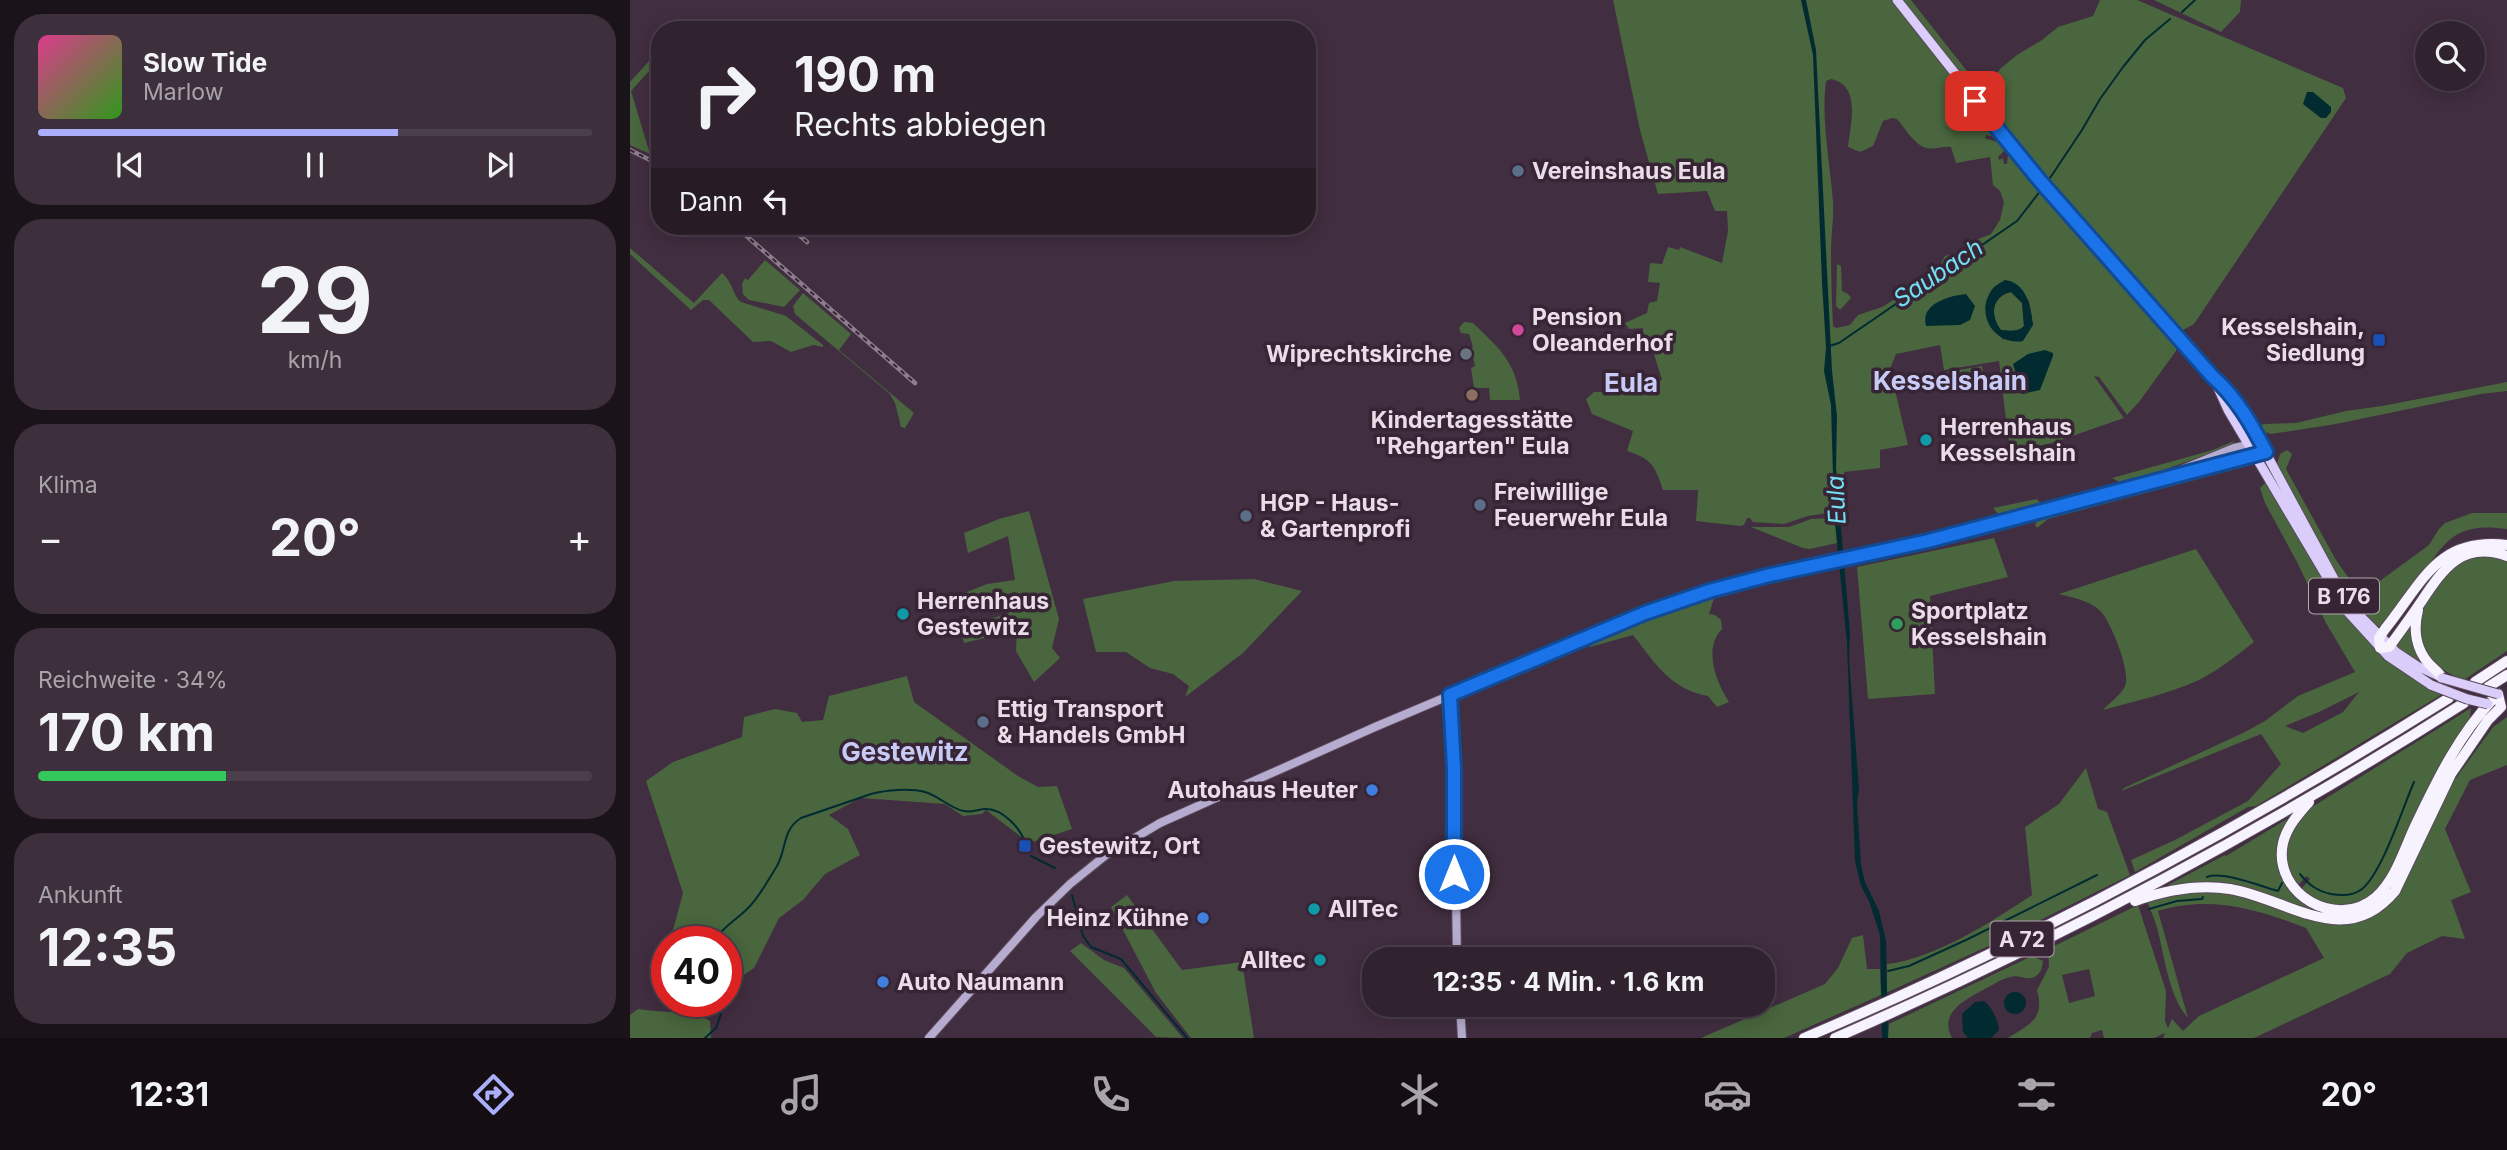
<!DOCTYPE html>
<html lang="de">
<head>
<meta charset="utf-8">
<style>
	body { margin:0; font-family:Inter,sans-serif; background:#3d2f3c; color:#f1f3f6; height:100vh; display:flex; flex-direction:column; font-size:26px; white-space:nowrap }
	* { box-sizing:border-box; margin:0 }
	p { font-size:23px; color:#a8a4ab }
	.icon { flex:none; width:38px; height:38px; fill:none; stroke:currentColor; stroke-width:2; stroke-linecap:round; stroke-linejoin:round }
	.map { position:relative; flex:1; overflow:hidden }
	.drawer { display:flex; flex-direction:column; gap:14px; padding:14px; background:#1b131a; width:630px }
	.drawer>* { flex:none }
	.guide { position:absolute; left:21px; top:21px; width:665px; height:214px; border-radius:28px; box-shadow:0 4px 18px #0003,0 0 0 2px #4c3f4c; background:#312230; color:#f1f3f6; overflow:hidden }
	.controls { position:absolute; left:1785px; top:21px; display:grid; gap:14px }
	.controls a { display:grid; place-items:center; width:70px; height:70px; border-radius:50%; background:#312230; box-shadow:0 4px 18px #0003,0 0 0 2px #4c3f4c; font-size:35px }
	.speed { position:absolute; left:21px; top:926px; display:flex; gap:14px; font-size:35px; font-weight:700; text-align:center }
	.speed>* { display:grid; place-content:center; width:91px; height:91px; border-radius:50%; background:#312230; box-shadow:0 4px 18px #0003,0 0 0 2px #4c3f4c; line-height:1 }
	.speed .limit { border:10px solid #d22; background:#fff; color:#111 }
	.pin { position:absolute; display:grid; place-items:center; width:60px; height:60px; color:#fff; margin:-30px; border-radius:14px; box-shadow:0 4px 10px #0006 }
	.me { position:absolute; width:77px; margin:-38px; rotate:0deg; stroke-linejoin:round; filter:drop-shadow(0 0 5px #0008) }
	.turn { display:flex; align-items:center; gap:24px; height:147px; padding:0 28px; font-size:32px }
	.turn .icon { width:91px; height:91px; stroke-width:2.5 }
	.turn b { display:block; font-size:49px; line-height:60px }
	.then { display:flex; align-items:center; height:66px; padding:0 28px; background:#0003; gap:14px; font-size:26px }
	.big { font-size:52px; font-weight:700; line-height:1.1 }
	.drawer .tile { flex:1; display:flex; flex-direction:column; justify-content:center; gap:10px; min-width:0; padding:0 24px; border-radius:28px; background:#3d2f3c }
	.drawer .dial { align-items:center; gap:0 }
	.dial b { font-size:91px; line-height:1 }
	.song { display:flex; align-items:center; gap:21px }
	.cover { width:84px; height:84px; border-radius:10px; background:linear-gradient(135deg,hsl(330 70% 55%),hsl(110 70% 35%)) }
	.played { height:7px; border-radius:4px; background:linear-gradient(90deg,#abaffb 65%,#4c3f4c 65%) }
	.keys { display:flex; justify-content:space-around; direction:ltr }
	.heat { display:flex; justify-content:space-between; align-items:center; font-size:38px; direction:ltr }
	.charge { height:10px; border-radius:5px; background:linear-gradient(90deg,#34c759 34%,#4c3f4c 0) }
	.trip { position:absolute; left:732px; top:947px; width:413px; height:70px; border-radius:28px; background:#312230; box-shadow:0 4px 18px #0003,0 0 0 2px #4c3f4c; font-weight:700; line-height:70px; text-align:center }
	.tab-bar { display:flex; height:112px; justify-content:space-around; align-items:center; background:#140e13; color:#a8a4ab }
	.tab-bar .icon { width:49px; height:49px }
	.tab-bar .active { color:#abaffb }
	.tab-bar b { font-size:32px; color:#f1f3f6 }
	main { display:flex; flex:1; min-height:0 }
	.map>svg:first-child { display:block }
	.green { fill:#49663e; fill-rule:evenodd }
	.water { fill:#022b31; fill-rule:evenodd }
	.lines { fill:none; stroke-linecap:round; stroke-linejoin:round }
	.stream { stroke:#022b31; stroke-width:2 }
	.secondary-casing { stroke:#5c4a5b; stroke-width:10 }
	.primary-casing { stroke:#5c4a5b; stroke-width:11 }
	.highway-casing { stroke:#5c4a5b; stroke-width:12 }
	.secondary { stroke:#b6accf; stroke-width:8 }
	.primary { stroke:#dacdfa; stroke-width:9 }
	.highway { stroke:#f6f3fe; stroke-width:10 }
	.rail-casing { stroke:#8e7e8c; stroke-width:4.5 }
	.rail { stroke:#372435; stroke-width:2; stroke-dasharray:5; stroke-linecap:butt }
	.primary-bridge-casing { stroke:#5c4a5b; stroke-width:11; stroke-linecap:butt }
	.primary-bridge { stroke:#dacdfa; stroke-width:9 }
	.route-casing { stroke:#114b97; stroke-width:18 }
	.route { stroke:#1a73e8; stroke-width:12 }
	.service-dot { fill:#5c6f8a; stroke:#372435; stroke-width:2.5 }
	.hotel-dot { fill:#d1479c; stroke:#372435; stroke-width:2.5 }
	.transit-dot { fill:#1a4fb4; stroke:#372435; stroke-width:2.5 }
	.worship-dot { fill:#6b7280; stroke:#372435; stroke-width:2.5 }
	.education-dot { fill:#8d6e63; stroke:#372435; stroke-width:2.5 }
	.culture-dot { fill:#0f9aa8; stroke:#372435; stroke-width:2.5 }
	.leisure-dot { fill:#2e9e5b; stroke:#372435; stroke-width:2.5 }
	.shop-dot { fill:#3f7fe0; stroke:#372435; stroke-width:2.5 }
	.labels { text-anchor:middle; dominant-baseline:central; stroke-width:7; stroke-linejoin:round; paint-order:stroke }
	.shield { fill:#372435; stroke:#b4a6b2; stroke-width:2 }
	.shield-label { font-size:21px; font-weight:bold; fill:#eadde8 }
	.poi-label { font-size:23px; font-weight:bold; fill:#eadde8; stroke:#372435; text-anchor:start }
	.water-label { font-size:24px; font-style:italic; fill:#73e0f4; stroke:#372435 }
	.quarter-label { font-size:26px; font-weight:bold; fill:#c7cbf6; stroke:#372435 }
</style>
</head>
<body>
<main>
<section class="drawer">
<div class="tile">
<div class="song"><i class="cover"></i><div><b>Slow Tide</b><p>Marlow</p></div></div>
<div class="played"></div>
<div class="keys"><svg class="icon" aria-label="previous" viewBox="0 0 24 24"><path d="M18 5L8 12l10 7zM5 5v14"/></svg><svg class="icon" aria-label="pause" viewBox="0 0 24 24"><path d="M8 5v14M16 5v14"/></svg><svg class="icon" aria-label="next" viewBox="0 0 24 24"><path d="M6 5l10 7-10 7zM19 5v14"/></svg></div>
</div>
<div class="tile dial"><b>29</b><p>km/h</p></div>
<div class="tile"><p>Klima</p>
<div class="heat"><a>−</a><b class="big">20°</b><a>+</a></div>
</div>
<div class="tile"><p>Reichweite · 34%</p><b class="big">170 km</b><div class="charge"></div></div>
<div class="tile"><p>Ankunft</p><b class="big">12:35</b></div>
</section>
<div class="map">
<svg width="1877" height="1038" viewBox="0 0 1877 1038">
	<rect width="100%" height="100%" fill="#412e40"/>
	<path class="green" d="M983,0H1261L1369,138L1356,135L1355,138L1373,144L1375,150L1368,157L1369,160L1373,158L1374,164H1377L1378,154L1384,156L1454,239L1546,342V351L1509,402L1497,415L1469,377L1464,376L1494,418L1422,443L1380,452L1369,361L1314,370L1310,345L1266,354L1260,369L1278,445L1250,450V468L1214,472L1217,514L1210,515L1206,468L1203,471L1204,512L1178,516L1154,524L1123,522L1120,518H1117L1114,525L1110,526L1066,521L1068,490H1033C1025,466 1022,459 997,451L1003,431L962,414L956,399L964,392H986L1032,380L1024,354L1025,335L1018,342L1003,343L995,339V335L1005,337L1013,332V328L999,329L995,323L1017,313L1019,303L1027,301L1030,283L1018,282L1020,263L1032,264L1038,247L1049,250L1050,247L1092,263L1098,231L1097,211H1085L1077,191L1028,194L1010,130ZM1201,79C1232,85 1220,126 1218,147L1230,152L1243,146L1253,121L1262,118L1267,119C1275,128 1285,146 1297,148C1304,150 1313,146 1321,147L1326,163L1360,157L1363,185L1370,191L1374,202L1370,220L1361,234L1338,243L1330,253L1315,256L1305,274L1252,307L1228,315L1220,325L1206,328L1203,326C1202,301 1201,275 1201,251C1201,235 1204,219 1203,202C1200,162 1191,120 1196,81ZM1381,281L1399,301L1403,325L1373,340L1355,307Z
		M1272,0H1281L1344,80L1359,84L1371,68L1387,55L1412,40L1428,27L1463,16L1470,0H1507L1713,88L1716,98L1564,324L1551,331L1546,328L1411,174L1392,152L1387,141L1360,113L1359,99L1356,92H1344Z
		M1524,0H1611L1610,12L1591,32Z
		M30,49V59L1,91L20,154L0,145V82Z
		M0,248L64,303L92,273C104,284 102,294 111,302L156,316L193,345V347L183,345L161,352L141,341L123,342L79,300H73L61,310L0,254Z
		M135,260L170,290L154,307L119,300L113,294L112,284L115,278L118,280Z
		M1207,264L1211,266L1212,291L1218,294L1221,298L1210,310L1206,306Z
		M1381,292L1392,303L1394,326C1388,332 1379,331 1371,330C1359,315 1362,297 1381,292Z
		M173,293L221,334L209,350L284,413L275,428L271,427L265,403L260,394L165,314L163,306Z
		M834,322L843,323C869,348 887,363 890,400H860L859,388H844L841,368L845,366L841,348L843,347L839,334L831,333L829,328Z
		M1352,366L1354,380L1323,385V387L1300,391L1299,375Z
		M1877,382V391L1851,394L1706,424L1641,434L1634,432L1628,426L1634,424L1666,423L1716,411L1752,406Z
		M1606,440L1596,448L1493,484L1482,478L1583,450Z
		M1657,450L1662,454L1656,469L1706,560L1725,587L1732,594L1799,545L1809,529L1815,523L1842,513H1877V529C1822,521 1814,544 1787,582C1776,597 1764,611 1753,626H1744L1736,620L1710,584L1647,464L1650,454Z
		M1618,459L1614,467L1418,519L1407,528L1405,524L1412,516Z
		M1638,480C1689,566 1715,648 1811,695L1626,806L1618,807L1505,872L1501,860L1545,840L1618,801L1651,764L1631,734L1491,791L1494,788L1615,732L1635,721L1668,696L1725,672L1696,623L1667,562L1635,503L1630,488ZM1729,692L1713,712L1673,733L1655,726L1689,712Z
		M1407,499L1410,503L1408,507L1369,515L1363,508Z
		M399,511L429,619L422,648L430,658L404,682L386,651L387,630L334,643L330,629L379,613L389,599L385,592L325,610L322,598L357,584L385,580L378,536L338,553L334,533L369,519Z
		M1205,518L1207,543L1180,549L1173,548L1121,527H1159L1181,519Z
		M1364,538L1378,577L1300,596L1305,694L1238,699L1227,567Z
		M1566,549L1624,642C1606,656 1589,670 1569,680C1538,694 1505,701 1473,710C1479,703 1492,694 1495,686C1501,672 1482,626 1473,614C1463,601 1444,598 1429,594Z
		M1855,555L1877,560V651L1834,680C1790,663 1776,632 1803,591C1812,578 1819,567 1834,560C1840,557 1848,556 1855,555Z
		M624,579L672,591L613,653L555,697L559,686L543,674L520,668L496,652H466L453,599L544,581Z
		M1085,595L1079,614L1085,615L1091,620L1092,629C1073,648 1086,682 1099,702L1087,707L1078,696C1040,689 1025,663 1003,635L960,647L959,641L1028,614Z
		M1783,619L1799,668L1765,647Z
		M277,676L284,702L388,776L408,787L427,786L442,829L399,843L356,810L352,814L333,816L315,804L230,798L199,815L218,829L230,855L195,874L173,900L149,918L124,968L96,987V942L40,941L53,893L16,781L43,762L112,737L114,717L145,709L167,713L172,722L193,720L199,696Z
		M1841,708L1839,723C1818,762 1797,802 1776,841C1767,858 1760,879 1746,892C1722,913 1696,908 1672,892V888L1680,879L1677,876L1667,886C1646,857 1658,837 1674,812Z
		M1877,717V765L1840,780L1815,829L1841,892L1821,900L1835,939L1812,936L1777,953L1760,974L1624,1038H1533L1535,1033L1524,1038H1474L1472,1030L1462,1033L1460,1038H1378C1400,1024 1415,1019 1407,990L1419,967L1418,949L1508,905L1536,991L1535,1021L1538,1028L1542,1019L1553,1031L1569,1016L1694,958L1676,928C1627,909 1580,895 1528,911L1558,1018C1538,995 1535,957 1527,928C1525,919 1520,910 1517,901C1548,893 1577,888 1608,894C1669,907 1724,957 1773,887L1821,785L1863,727ZM1459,969L1465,996L1439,1003L1432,975Z
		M1456,768L1468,809L1477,812L1500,875L1363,944L1256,993L1257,964C1304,959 1363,921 1402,895L1395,827L1429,804Z
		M1818,770L1769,876L1751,901L1731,913L1696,916L1631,894L1540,887L1538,885L1595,855L1596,856L1657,819L1659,821L1649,857L1680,906L1688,910L1697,912L1744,901Z
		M497,895L552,970L612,962L624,1038H561L526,993L481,907Z
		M1233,935L1237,969H1250L1251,995L1154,1038H1071L1195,984L1208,968L1222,938Z
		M451,943L474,960L494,968L553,1038L526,1037L440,951Z
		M1402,956L1413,961C1412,967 1412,972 1406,976C1398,982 1390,974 1380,977C1371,979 1363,985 1355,989C1336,999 1308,1013 1322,1038H1258L1259,1024Z
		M8,1009C29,1013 64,1010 80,1021L81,1038H0V1015Z"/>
	<path class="water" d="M1171,0H1176L1186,50L1202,371L1207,416L1206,468L1220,634L1219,659L1229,789L1227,804L1231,865L1235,882L1249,911L1256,941L1258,1038H1252L1250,935L1239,901L1231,886L1225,861L1217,643L1204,512L1201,405L1194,371L1196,348L1192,282L1183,55Z
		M1677,92H1683L1701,107V112L1696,118H1691L1673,104Z
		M1375,280C1397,283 1401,307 1403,325L1393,341C1365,346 1345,315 1361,291C1364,286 1370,283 1375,280ZM1381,292L1392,303L1394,326C1389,332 1379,331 1371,330C1360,316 1361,296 1381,292Z
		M1336,294L1345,306L1340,320L1330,325L1296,326C1290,304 1318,296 1336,294Z
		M1415,350L1423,353V356L1410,390L1392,394L1383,364L1398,354Z
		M1374 1003a11 11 0 1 1 22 0a11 11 0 1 1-22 0Z
		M1354,1001C1362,1007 1368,1020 1369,1030L1361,1038H1338L1333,1032L1332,1014L1345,1002Z"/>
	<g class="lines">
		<path class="stream" d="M1552,12L1565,0
			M1420,178L1452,130L1470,99L1493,67L1515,40L1540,19
			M1199,346L1209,343L1387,221L1411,190
			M401,856L425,868
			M1670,874C1679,885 1687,891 1701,894C1712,896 1723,896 1732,889C1752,873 1773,807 1784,782
			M1577,877C1593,871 1630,886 1648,891L1652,883
			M442,895L453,936L461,947L491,959L557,1038
			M1519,909L1547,901L1572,899L1573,897
			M83,942C94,926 102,923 115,911C128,900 138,880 147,866C157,848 152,830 171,818L241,794C256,790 280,788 295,792C309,796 321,809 334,811C341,813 349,809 356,809C373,809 390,828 395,842
			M1258,971L1279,966L1336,940L1467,875
			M75,1038L86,1028L91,1014"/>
		<g class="secondary-casing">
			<path id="secondary" d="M1553,469L1604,448L1631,442
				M820,695L824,769L827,959
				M830,1004L832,1038
				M299,1038L406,917L440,884L476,855L530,823L745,727L1015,613L1079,591L1140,575L1299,541L1629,453"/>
		</g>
		<g class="primary-casing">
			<path id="primary" d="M1267,0L1411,182L1612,409L1704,579L1725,611L1766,652L1787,666L1811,677
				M1584,379L1598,410L1717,611L1758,656L1801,685"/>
		</g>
		<g class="highway-casing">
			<path id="highway" d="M1877,545C1807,537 1793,582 1755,629L1749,638L1750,648L1759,647C1770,632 1781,617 1791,602C1813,569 1832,540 1877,556
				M1788,610C1783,630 1786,650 1800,665C1805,670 1809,672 1812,678
				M1845,682L1877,661
				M1858,687L1877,675
				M1679,802C1668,814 1657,827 1653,843C1642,894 1707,931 1746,897C1767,878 1775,846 1787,822C1808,778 1829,735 1863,699
				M1505,901C1536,890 1567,884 1600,889C1659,899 1715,951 1765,891L1821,774L1858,720L1871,707L1868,694
				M1174,1038C1399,943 1612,828 1819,698
				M1205,1038C1423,943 1633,831 1834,703"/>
		</g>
		<use href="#secondary" class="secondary"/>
		<use href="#primary" class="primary"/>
		<use href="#highway" class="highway"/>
		<g class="rail-casing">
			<path id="rail" d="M0,150L30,165
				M105,226L285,383
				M159,226L177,242"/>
		</g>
		<use href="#rail" class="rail"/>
		<g class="primary-bridge-casing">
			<path id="primary-bridge" d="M1812,678L1868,694
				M1801,685L1837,699L1858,704"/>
		</g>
		<use href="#primary-bridge" class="primary-bridge"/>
	</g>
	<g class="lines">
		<g class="route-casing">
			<path id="route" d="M824,874V769L820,695L1015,613L1079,591L1140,575L1298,541L1636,452C1621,423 1606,397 1582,376L1411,182L1345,101"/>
		</g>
		<use href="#route" class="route"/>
	</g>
	<g class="service-dot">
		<circle cx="888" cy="171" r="7"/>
		<circle cx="850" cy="505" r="7"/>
		<circle cx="616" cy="516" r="7"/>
		<circle cx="353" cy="722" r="7"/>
	</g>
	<circle class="hotel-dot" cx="888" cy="330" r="7"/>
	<g class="transit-dot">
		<rect x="1742" y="333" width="14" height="14" rx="3.5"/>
		<rect x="388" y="839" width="14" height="14" rx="3.5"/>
	</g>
	<circle class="worship-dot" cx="836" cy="354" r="7"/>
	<circle class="education-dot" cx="842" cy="395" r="7"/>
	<g class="culture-dot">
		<circle cx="1296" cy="440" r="7"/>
		<circle cx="273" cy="614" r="7"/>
		<circle cx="684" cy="909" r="7"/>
		<circle cx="690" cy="960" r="7"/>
	</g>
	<circle class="leisure-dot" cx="1267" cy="624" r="7"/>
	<g class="shop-dot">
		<circle cx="742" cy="790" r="7"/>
		<circle cx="573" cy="918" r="7"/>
		<circle cx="253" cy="982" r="7"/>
	</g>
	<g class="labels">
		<g class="shield">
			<rect x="1679" y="578.5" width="70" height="35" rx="5"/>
			<rect x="1360.5" y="921.5" width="63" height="35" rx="5"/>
		</g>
		<g class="shield-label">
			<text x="1714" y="596">B 176</text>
			<text x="1392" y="939">A 72</text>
		</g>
		<g class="poi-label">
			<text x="902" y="171">Vereinshaus Eula</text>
			<text x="902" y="317">Pension<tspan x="902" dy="26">Oleanderhof</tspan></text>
			<text x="1735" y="327" text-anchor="end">Kesselshain,<tspan x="1735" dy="26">Siedlung</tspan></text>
			<text x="822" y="354" text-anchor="end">Wiprechtskirche</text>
			<text x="842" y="420" text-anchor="middle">Kindertagesstätte<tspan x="842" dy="26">"Rehgarten" Eula</tspan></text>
			<text x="1310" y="427">Herrenhaus<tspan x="1310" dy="26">Kesselshain</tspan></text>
			<text x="864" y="492">Freiwillige<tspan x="864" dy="26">Feuerwehr Eula</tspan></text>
			<text x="630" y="503">HGP - Haus-<tspan x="630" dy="26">&amp; Gartenprofi</tspan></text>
			<text x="287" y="601">Herrenhaus<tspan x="287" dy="26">Gestewitz</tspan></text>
			<text x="1281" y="611">Sportplatz<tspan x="1281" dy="26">Kesselshain</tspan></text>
			<text x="367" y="709">Ettig Transport<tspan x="367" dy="26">&amp; Handels GmbH</tspan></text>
			<text x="728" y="790" text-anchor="end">Autohaus Heuter</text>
			<text x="409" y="846">Gestewitz, Ort</text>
			<text x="698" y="909">AllTec</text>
			<text x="559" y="918" text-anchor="end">Heinz Kühne</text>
			<text x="676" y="960" text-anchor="end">Alltec</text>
			<text x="267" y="982">Auto Naumann</text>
		</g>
		<g class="water-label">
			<text transform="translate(1308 273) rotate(-34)">Saubach</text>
			<text transform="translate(1206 500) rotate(-93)">Eula</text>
		</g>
		<g class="quarter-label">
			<text x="1320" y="380">Kesselshain</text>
			<text x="1001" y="382">Eula</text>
			<text x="275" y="751">Gestewitz</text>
		</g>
	</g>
</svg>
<div class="controls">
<a><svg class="icon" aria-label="search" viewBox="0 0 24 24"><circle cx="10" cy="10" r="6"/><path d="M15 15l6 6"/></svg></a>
</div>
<div class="speed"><div class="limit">40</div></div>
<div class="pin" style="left:1345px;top:101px;background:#d93025"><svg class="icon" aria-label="arrive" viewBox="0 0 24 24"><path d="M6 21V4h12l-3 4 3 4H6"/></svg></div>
<svg class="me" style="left:824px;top:874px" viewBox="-20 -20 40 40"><circle r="17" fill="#1a73e8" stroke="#fff" stroke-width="3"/><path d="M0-11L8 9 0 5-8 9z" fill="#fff"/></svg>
<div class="trip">12:35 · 4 Min. · 1.6 km</div>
<div class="guide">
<div class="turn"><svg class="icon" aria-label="right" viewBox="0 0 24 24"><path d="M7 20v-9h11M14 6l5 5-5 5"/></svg><div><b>190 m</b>Rechts abbiegen</div></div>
<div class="then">Dann<svg class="icon" aria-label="left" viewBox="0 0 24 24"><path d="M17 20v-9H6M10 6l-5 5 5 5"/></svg></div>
</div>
</div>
</main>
<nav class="tab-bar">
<b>12:31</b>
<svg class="icon active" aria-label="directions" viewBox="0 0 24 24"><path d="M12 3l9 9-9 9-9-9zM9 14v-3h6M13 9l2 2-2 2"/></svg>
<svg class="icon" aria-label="music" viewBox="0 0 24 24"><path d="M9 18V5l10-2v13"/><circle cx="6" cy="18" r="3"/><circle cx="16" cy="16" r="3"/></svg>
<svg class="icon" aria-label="phone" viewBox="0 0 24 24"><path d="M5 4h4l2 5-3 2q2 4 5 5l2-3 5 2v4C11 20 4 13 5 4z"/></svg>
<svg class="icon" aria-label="climate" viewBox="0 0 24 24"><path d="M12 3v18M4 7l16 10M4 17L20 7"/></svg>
<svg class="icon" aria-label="car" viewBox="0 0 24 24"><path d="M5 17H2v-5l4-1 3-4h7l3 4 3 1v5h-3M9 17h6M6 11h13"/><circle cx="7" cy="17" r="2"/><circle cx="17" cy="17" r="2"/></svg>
<svg class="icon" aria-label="filters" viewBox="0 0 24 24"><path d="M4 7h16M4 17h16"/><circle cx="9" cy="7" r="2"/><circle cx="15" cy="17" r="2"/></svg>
<b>20°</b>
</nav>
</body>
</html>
